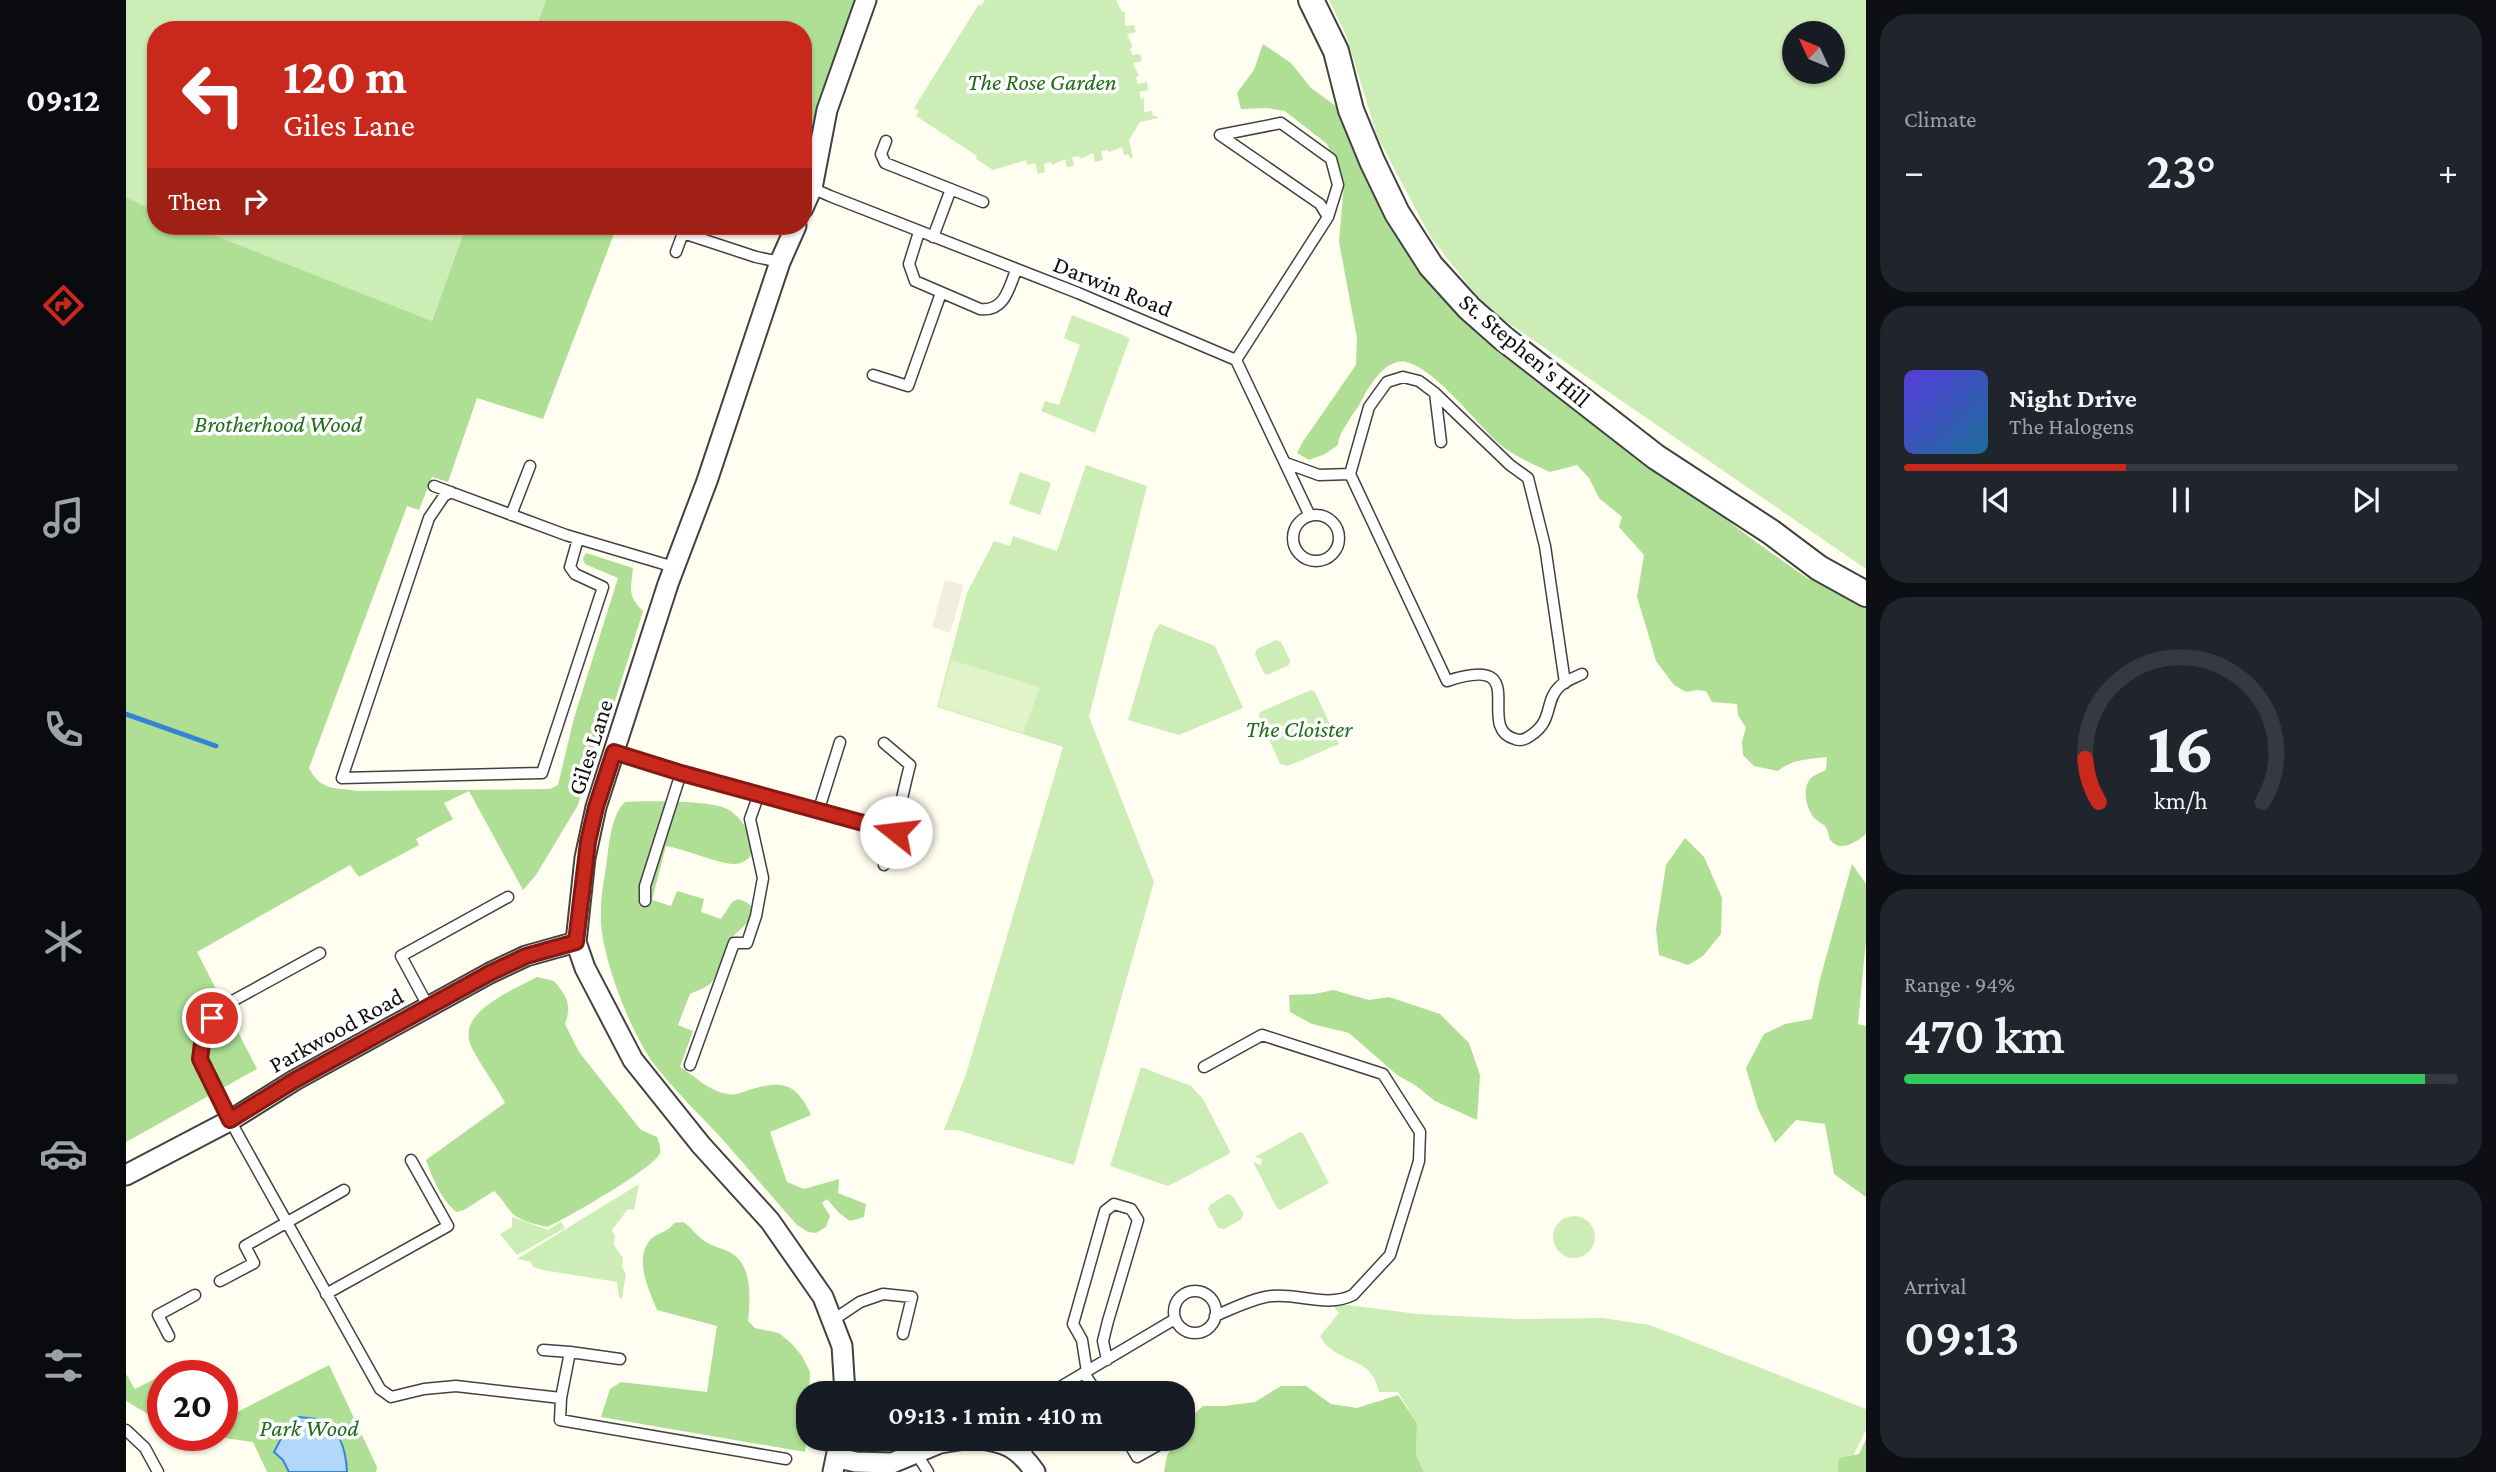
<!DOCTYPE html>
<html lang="en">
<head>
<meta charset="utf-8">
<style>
	body { margin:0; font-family:"Crimson Pro",serif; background:#20242c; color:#f1f3f6; height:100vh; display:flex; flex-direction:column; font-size:26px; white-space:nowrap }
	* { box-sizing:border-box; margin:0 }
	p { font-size:23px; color:#9ea1a6 }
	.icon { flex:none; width:38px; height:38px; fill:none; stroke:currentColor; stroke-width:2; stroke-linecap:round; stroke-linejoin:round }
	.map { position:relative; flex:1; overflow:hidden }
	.details { display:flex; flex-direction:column; gap:14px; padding:14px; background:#0d0f14; width:630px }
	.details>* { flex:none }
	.hud { position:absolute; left:21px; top:21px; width:665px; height:214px; border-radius:28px; box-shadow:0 2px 5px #0004; background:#c9281c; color:#fff; overflow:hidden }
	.needle { width:46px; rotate:314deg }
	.buttons { position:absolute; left:1656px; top:21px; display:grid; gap:14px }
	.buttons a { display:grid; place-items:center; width:63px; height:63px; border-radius:50%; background:#171b24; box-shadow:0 2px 5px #0004; font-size:35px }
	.speed { position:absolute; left:21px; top:1360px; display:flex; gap:14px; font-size:35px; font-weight:700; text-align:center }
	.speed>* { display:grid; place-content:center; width:91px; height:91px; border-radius:50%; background:#171b24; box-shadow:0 2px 5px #0004; line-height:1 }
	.speed .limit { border:10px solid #d22; background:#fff; color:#111 }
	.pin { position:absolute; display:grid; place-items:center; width:60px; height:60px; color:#fff; margin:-30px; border:4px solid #fff; border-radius:50%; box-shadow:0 2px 7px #0007 }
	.me { position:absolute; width:77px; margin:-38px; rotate:286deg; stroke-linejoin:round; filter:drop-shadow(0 0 5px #0008) }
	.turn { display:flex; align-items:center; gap:24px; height:147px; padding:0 21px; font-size:32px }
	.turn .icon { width:91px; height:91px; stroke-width:2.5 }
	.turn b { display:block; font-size:49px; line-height:60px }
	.then { display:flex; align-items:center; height:66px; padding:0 21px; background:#0003; gap:14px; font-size:26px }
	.big { font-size:52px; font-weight:600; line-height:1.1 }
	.details .widget { flex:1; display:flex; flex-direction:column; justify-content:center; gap:10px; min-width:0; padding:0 24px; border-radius:28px; background:#20242c }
	.details .dial { align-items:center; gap:0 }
	.dial svg { height:182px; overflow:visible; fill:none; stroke:#363941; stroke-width:7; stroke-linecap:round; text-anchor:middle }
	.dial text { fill:#f1f3f6; stroke:none }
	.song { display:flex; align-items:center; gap:21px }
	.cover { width:84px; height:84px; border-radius:10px; background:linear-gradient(135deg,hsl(250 70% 55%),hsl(200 70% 35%)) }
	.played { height:7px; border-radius:4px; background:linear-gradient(90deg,#c9281c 40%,#363941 40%) }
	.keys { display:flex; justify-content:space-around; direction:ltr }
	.heat { display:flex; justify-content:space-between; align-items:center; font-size:38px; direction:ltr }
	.charge { height:10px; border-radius:5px; background:linear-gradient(90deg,#34c759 94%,#363941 0) }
	.trip { position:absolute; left:670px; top:1381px; width:399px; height:70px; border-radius:28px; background:#171b24; box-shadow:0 2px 5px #0004; font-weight:600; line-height:70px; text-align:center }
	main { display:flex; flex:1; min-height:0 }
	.tab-bar { display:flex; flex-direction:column; width:126px; justify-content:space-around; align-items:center; background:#090b0e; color:#9ea1a6 }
	.tab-bar .icon { width:49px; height:49px }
	.tab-bar .on { color:#c9281c }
	.tab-bar b { font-size:32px; color:#f1f3f6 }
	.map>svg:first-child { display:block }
	.green { fill:#cdedb7; fill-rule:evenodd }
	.forest { fill:#aedf95 }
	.pitch { fill:#e0f3c9 }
	.plaza { fill:#f0eede }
	.water { fill:#b1d7fa; stroke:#3383d7; stroke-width:2 }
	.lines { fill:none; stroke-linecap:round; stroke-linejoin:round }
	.stream { stroke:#3383d7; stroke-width:5 }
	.service-casing { stroke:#424242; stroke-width:13 }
	.minor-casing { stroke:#424242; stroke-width:23 }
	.tertiary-casing { stroke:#424242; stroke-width:28 }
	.service { stroke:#fff; stroke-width:10 }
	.minor { stroke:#fff; stroke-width:19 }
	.tertiary { stroke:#fff; stroke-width:24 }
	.route-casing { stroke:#831a12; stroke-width:18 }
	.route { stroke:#c9281c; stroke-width:12 }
	.labels { text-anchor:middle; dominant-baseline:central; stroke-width:7; stroke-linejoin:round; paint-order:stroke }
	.park-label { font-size:24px; font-style:italic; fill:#216c1a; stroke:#fff }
	.street-label { font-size:24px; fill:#0f0f0f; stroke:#fff }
</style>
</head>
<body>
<main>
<nav class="tab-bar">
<b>09:12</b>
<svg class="icon on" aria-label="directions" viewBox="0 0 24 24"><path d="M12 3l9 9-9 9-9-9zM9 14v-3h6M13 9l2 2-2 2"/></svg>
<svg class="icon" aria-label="music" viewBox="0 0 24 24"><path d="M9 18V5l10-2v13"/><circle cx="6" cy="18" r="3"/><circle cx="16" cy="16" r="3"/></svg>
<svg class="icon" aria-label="phone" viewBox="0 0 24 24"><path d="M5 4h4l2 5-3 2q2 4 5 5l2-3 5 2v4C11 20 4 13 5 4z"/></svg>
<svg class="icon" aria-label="climate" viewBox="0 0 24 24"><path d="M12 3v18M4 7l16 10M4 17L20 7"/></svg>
<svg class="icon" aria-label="car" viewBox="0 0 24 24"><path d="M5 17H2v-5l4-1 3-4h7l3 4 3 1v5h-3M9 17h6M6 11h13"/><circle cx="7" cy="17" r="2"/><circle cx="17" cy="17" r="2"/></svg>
<svg class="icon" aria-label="filters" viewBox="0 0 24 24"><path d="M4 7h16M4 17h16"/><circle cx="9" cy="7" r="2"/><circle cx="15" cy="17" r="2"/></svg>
</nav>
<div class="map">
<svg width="1740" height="1472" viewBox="0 0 1740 1472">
	<rect width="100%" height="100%" fill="#fffef0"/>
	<path class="green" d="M0,0H420L409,30H30V212L0,197Z
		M859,0H990L996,12H999V26L1008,25L1010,32L1001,34L1007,47L1004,48L1006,55L1014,54L1016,61L1007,63L1013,76L1010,77L1012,84L1021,82L1022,90L1013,92L1015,99L1018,98V112L1026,111L1027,116H1031L1032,118L1014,122L1003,140L1007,158H1004L1002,154L998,155L996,147L983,152L982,150L975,151L977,160L969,162L967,153L954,159L953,156L946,157L948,166L941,167L939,159L926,165L925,162L918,164L919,172L912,174L909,163L901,165L900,160L867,170L850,159L851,156L790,116L793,111L788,108L853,4L855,6Z
		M1203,0H1740V569L1359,307L1304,236L1251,136L1220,35ZM1668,33H1706V72H1668Z
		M65,226H340L306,321Z
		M946,315L1004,338L969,433L915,411L919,401L933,405L954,345L938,338Z
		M960,465L1021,486L963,717L1028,882L948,1165L831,1130H818L840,1074L937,747L811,707L841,593L868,541L884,546L887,536L931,551Z
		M894,472L925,483L914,515L883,504Z
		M1034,624L1089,646L1117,708L1053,735L1002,720L1028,632Z
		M1150,640L1155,642L1164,660L1163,665L1141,675L1138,673L1129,654L1131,649Z
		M1185,690L1189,692L1213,744L1162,766L1154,764L1133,716L1134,712Z
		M1015,1067L1065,1086L1077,1099L1104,1151L1103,1154L1042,1186L984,1166Z
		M1174,1132L1177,1133L1203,1183L1154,1210L1151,1208L1127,1162L1135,1165L1136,1159L1129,1157Z
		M513,1184L508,1210L502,1209L486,1230L489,1236L488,1245L497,1258L496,1267L500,1274L496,1298H493L491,1282L417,1270L407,1267L405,1262L391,1259Z
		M1101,1194L1107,1196L1117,1213L1116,1219L1098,1229L1092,1228L1082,1209L1084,1205Z
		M1427 1237a21 21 0 1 1 42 0a21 21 0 1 1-42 0Z
		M386,1217L422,1230L435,1222L439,1228L391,1255L374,1234L386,1227Z
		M1205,1303L1292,1314L1389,1319L1477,1318L1524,1325L1740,1409V1430L1719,1472H1298L1290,1455L1291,1423L1272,1392H1253C1245,1353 1210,1366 1194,1336L1213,1313Z"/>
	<path class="forest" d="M420,0H729L685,137L677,147V30H409Z
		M1137,44L1165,63L1185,88L1214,109L1261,216L1523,461L1630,542L1681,578L1740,600V834C1732,841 1715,853 1705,841C1702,837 1703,831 1699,826C1694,822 1689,820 1686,815C1680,806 1676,787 1685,778C1688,775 1696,772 1700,770L1701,757C1684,759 1666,759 1652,771L1628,766L1617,755L1616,741L1620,728L1612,715L1611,704L1586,702L1580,691L1571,690L1560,692L1548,685L1530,661L1522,633L1511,597L1518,555L1493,527L1496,517L1473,498L1463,478L1451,465L1424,472C1405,463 1385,455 1369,440C1347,419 1308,368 1280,362C1261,358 1244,384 1237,398C1230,412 1212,432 1212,445L1199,454L1183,460L1171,453L1176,443L1230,365L1231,338L1213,242L1218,183L1201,144L1159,111L1141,108L1115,109L1111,93L1128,70Z
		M0,197L30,212V226H65L306,321L340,226H491L417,419L351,398L322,482L306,477L293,510L281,506L183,768C195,791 207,787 231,791L424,789L432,785L448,718L492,578L459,564L457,558L460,553L507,568C505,588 501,596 517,611L489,701L478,710L452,805L410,875L397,890L343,791L318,803L327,819L290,839L293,845L233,877L224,865L71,952L131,1069L0,1142Z
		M499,802C521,801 583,800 601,809C621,819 643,861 608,864C596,865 556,848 540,846L526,900L545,906L551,891L578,899L575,912L595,919L606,902L612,899C646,909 611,930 605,939C597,951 595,973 584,984C579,988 570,991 564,994L552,1025L567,1031L554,1067C571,1077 582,1091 602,1094C609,1096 616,1092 623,1090C656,1080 670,1082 685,1115L644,1132L661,1182L678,1189L713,1179L712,1193L740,1204L738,1217L724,1221L713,1213L701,1199L696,1203L704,1216L700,1227L690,1233L682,1232L671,1225C646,1197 622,1168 597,1140C575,1116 552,1094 532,1069C507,1040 476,959 475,921C474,903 477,885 480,867C483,848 484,816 499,802Z
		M1559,838L1578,857L1596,898L1595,934L1577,956L1562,965L1533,955L1530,929L1540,865Z
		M1726,864L1740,884V940L1732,1024L1740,1026V1197L1708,1174L1699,1124L1670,1120L1649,1143L1632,1109L1620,1068L1638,1034L1659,1024L1686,1019L1694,979Z
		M411,977L428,981C441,996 446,1005 439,1024L453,1052L491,1100L515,1130L531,1137C533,1142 535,1148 534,1153C530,1167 438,1220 421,1227C410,1224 396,1222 387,1214C380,1207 376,1198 368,1191L338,1210L331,1212C316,1202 306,1177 300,1160L379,1103C369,1084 355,1066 345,1046C330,1011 388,990 411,977Z
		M1207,990L1243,1000L1263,997L1314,1014L1343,1043L1354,1075L1351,1120L1309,1101L1289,1085L1271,1075L1223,1033L1186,1024L1164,1012L1163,995L1189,994Z
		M557,1222C565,1227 569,1234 577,1240C586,1247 598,1248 607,1254C627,1268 624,1300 622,1321L629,1328L653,1333L666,1344L676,1356L684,1372L682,1425L679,1452L475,1417L484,1389L495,1382L581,1392L591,1326L531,1310C523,1290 507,1258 525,1239C532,1232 542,1233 548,1223Z
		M57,1364L64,1375L37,1376V1423L0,1401V1374L9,1389Z
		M203,1365L251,1467L250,1472H141L127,1442L77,1435H96V1420Z
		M1155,1386H1180L1205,1404L1231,1408L1272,1395L1291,1423L1290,1455L1298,1472H1038L1041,1456L1050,1439L1057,1438L1058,1423L1077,1406H1098L1129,1402Z
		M1740,1439V1472H1712L1713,1458L1733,1454Z"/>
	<path class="pitch" d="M825,660L914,687L897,733L812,706Z"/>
	<path class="plaza" d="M819,580L838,585L824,633L806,627Z"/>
	<path class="water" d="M172,1417C179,1418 188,1418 194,1420C215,1429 220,1451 221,1472H163L157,1460L148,1452L161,1427Z"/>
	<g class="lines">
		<path class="stream" d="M0,714L90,746"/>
		<g class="service-casing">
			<path id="service" d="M760,141L755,154L759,163L857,202
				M677,180L686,188L704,196L952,293L1110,360L1184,516
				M793,232L783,264L789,281L854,309C878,312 883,289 890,270
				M807,237L825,189
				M550,252L557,233L630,257L654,262
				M1110,360L1202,217L1212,185L1205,159L1155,123L1094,135L1194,204L1202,217
				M747,375L782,386L815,293
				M1309,393L1315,442
				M1160,463L1193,475L1224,474L1321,681C1409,652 1347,728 1389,739C1394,741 1400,739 1404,736C1428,721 1418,702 1433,687C1440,680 1448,678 1456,674
				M1224,474L1243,407L1261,382L1277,377L1293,381L1309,393L1384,465L1402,478L1419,546L1439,683
				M308,486L440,535L548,567
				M325,492L318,496L303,518L216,778L416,773L477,587L449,574L444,567L452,539
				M385,515L404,466
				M1167 538a23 23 0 1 1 46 0a23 23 0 1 1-46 0Z
				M758,743L784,765C775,799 770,832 758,865
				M489,752L555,773L770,832L777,842
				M693,809L714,742
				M519,901V886L555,773
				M194,953L101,1004L86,1018L77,1036L73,1059L111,1133L254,1389L265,1397L298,1389L330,1386L435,1398
				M302,1006L275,956L382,897
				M564,1065L608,943H621L630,916L637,878L624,819L633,794
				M1078,1067L1136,1035L1257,1074L1294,1132L1293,1161L1264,1255L1227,1295C1201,1308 1172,1293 1146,1296C1127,1298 1106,1309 1089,1316
				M94,1281L128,1263L119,1246L218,1190
				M1048 1312a21 21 0 1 1 42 0a21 21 0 1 1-42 0Z
				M200,1294L322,1226L285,1160
				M707,1320L734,1302L757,1294L786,1297L777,1334
				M43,1336L32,1315L69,1295
				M417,1350L444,1352
				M494,1359L444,1352L435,1398L434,1420L660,1459
				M961,1372L956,1340L947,1324L979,1211L988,1204L1005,1209L1012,1220L982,1321L977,1341L981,1360
				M958,1373L971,1393
				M924,1393L1049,1319
				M0,1430L19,1448L32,1472
				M1000,1438L1011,1457L1036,1443
				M790,1453L802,1472
				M898,1456L906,1438"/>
		</g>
		<g class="minor-casing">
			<path id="minor" d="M677,208L686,188L701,110L740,0
				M670,226L654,262L581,481L542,584L470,807L459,858L450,942L459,968L507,1060L575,1145L644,1221L697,1297L716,1346L719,1393
				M0,1175L105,1120L169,1080L364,973L400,956L450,942
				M849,1438C879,1442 891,1446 909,1472
				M712,1458L730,1462L766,1463L814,1443L845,1438
				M707,1472L714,1438"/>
		</g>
		<g class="tertiary-casing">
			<path id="tertiary" d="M1185,0L1210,51L1225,110L1246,161L1271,213L1305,266L1343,308L1377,338L1530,457L1645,532L1693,568L1740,594"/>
		</g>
		<use href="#service" class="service"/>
		<use href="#minor" class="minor"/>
		<use href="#tertiary" class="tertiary"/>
	</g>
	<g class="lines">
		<g class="route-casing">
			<path id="route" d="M86,1018L77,1036L74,1059L104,1120L169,1080L364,973L400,956L450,942L462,842L470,807L488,752L555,773L770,832"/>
		</g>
		<use href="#route" class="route"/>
	</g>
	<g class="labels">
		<g class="park-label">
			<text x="916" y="81">The Rose Garden</text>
			<text x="152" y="423">Brotherhood Wood</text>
			<text x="1173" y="728">The Cloister</text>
			<text x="183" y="1427">Park Wood</text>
		</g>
		<g class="street-label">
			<text transform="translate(987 286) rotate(22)">Darwin Road</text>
			<text transform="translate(1399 350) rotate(40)">St. Stephen's Hill</text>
			<text transform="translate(464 747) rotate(-72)">Giles Lane</text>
			<text transform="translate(210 1030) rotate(-29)">Parkwood Road</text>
		</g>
	</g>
</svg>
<div class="buttons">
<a><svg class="needle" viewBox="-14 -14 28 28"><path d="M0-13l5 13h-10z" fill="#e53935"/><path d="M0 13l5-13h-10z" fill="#9ea1a6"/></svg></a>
</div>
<div class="speed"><div class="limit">20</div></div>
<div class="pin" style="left:86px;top:1018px;background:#d93025"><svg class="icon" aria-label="arrive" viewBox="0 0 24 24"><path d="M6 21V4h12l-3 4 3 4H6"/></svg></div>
<svg class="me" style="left:770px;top:832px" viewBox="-20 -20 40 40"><circle r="19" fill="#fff"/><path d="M0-13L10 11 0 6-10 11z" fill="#c9281c"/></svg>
<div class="trip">09:13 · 1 min · 410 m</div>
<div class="hud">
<div class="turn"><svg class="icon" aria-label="left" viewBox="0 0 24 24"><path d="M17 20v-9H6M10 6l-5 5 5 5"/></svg><div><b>120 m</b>Giles Lane</div></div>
<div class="then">Then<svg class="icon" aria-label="right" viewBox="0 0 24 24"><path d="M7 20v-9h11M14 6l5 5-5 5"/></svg></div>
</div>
</div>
<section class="details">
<div class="widget"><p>Climate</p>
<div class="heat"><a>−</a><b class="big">23°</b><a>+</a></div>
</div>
<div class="widget">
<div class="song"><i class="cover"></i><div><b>Night Drive</b><p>The Halogens</p></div></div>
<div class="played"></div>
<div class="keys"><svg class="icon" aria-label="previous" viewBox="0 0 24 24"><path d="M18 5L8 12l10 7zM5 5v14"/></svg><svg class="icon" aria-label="pause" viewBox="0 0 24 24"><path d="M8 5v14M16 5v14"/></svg><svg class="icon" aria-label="next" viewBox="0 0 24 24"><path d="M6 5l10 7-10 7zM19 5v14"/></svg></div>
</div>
<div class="widget dial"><svg viewBox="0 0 100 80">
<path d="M14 69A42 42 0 1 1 86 69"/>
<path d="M14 69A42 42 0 0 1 8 50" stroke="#c9281c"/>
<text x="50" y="56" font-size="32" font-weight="700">16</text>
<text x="50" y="72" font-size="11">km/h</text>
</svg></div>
<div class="widget"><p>Range · 94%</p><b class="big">470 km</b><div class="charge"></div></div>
<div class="widget"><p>Arrival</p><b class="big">09:13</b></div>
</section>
</main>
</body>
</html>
